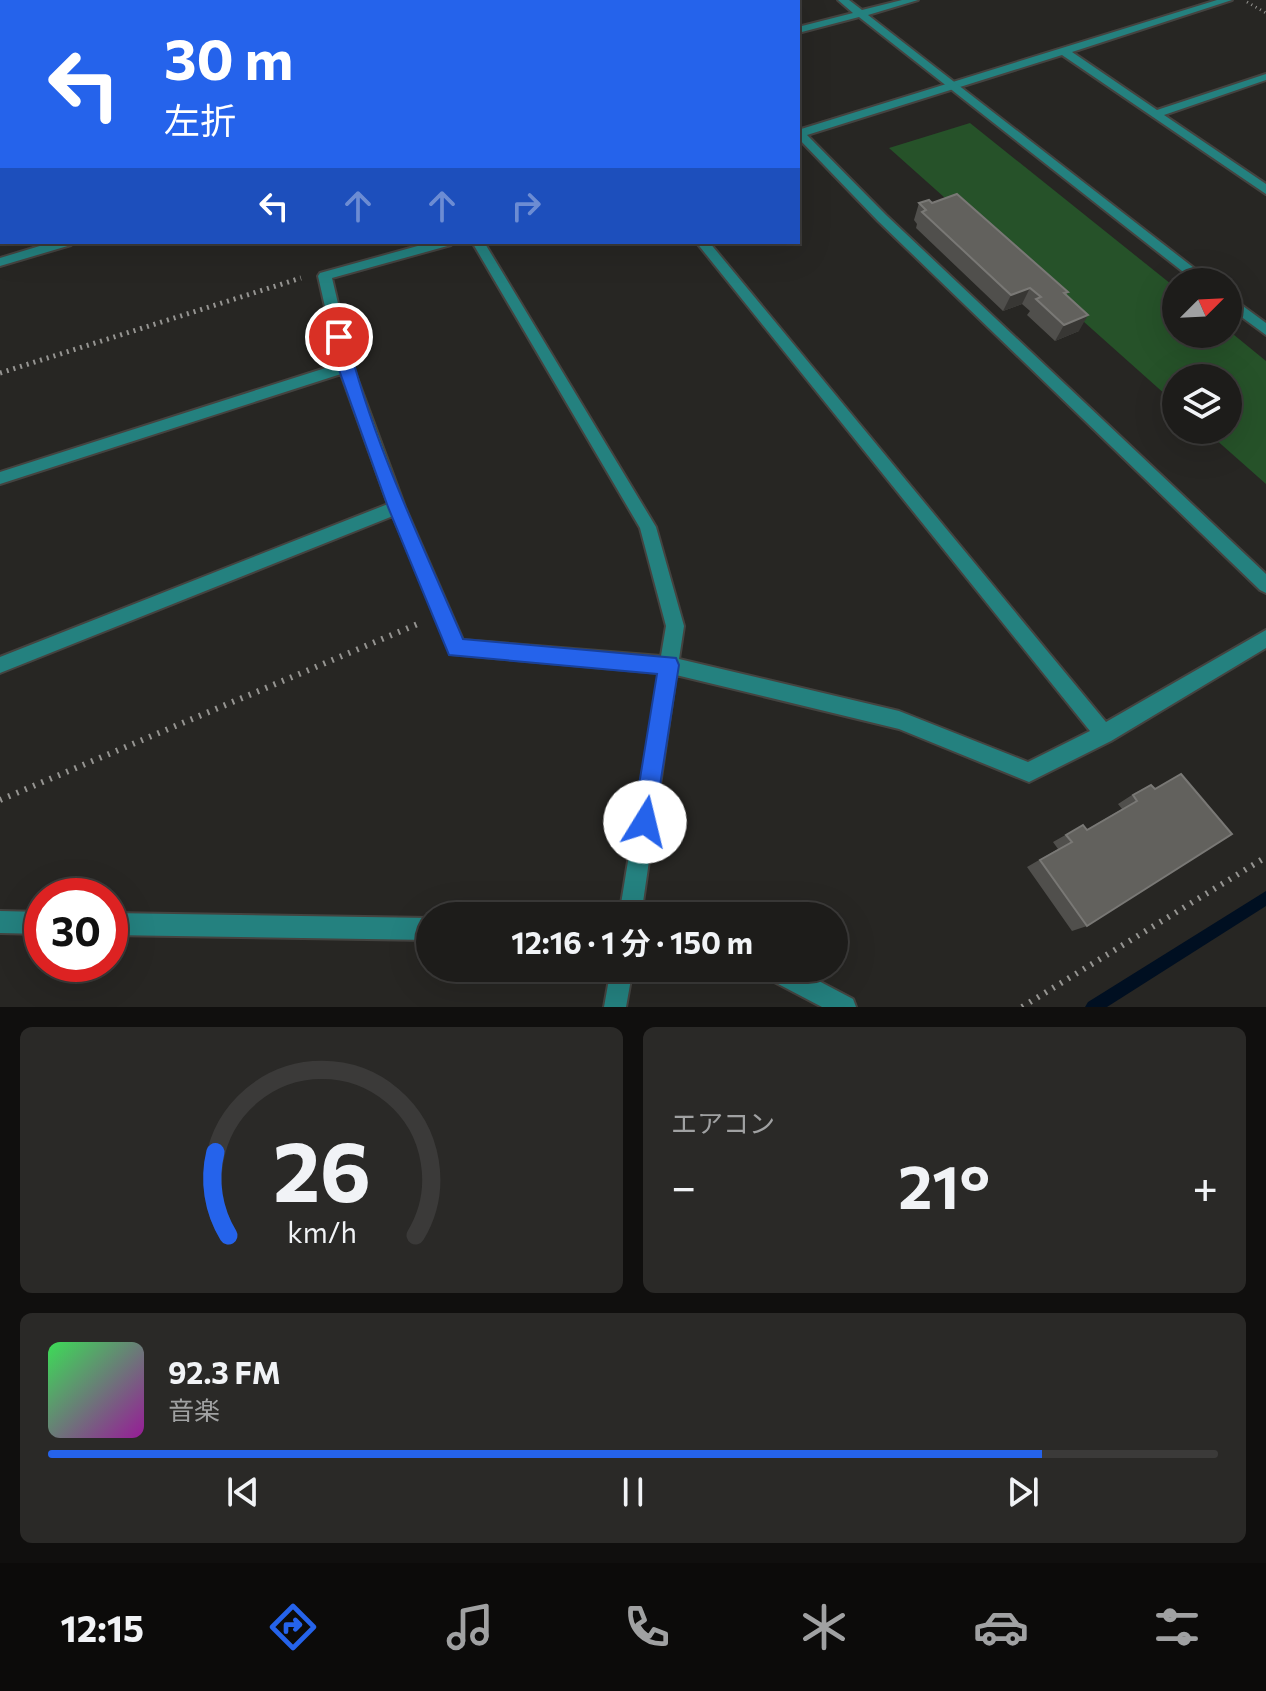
<!DOCTYPE html>
<html lang="ja">
<head>
<meta charset="utf-8">
<style>
	body { margin:0; font-family:Commissioner,"Noto Sans JP",sans-serif; background:#2a2927; color:#f1f3f6; height:100vh; display:flex; flex-direction:column; font-size:30px; white-space:nowrap }
	* { box-sizing:border-box; margin:0 }
	p { font-size:26px; color:#a0a1a2 }
	.icon { flex:none; width:44px; height:44px; fill:none; stroke:currentColor; stroke-width:2; stroke-linecap:round; stroke-linejoin:round }
	.map { position:relative; height:1007px; overflow:hidden }
	.drawer { display:flex; flex-direction:column; gap:20px; padding:20px; background:#100f0e; flex:1 }
	.drawer>* { flex:none }
	.guide { position:absolute; left:0px; top:0px; width:800px; height:244px; box-shadow:0 8px 32px #0002,0 0 0 2px #3b3a39; background:#2563eb; color:#fff; overflow:hidden }
	.needle { width:52px; rotate:66deg }
	.fabs { position:absolute; left:1162px; top:268px; display:grid; gap:16px }
	.fabs a { display:grid; place-items:center; width:80px; height:80px; border-radius:50%; background:#1d1c1a; box-shadow:0 8px 32px #0002,0 0 0 2px #3b3a39; font-size:40px }
	.speed { position:absolute; left:24px; top:878px; display:flex; gap:16px; font-size:40px; font-weight:700; text-align:center }
	.speed>* { display:grid; place-content:center; width:104px; height:104px; border-radius:50%; background:#1d1c1a; box-shadow:0 8px 32px #0002,0 0 0 2px #3b3a39; line-height:1 }
	.speed .limit { border:12px solid #d22; background:#fff; color:#111 }
	.pin { position:absolute; display:grid; place-items:center; width:68px; height:68px; color:#fff; margin:-34px; border:4px solid #fff; border-radius:50%; box-shadow:0 2px 8px #0007 }
	.me { position:absolute; width:88px; margin:-44px; rotate:9deg; stroke-linejoin:round; filter:drop-shadow(0 0 6px #0008) }
	.turn { display:flex; align-items:center; gap:28px; height:168px; padding:0 32px; font-size:36px }
	.turn .icon { width:104px; height:104px; stroke-width:2.5 }
	.turn b { display:block; font-size:56px; line-height:68px }
	.lanes { display:flex; align-items:center; height:76px; padding:0 32px; background:#0003; justify-content:center; gap:40px; direction:ltr }
	.lanes .off { opacity:.35 }
	.big { font-size:60px; font-weight:700; line-height:1.1 }
	.drawer .widget { flex:1; display:flex; flex-direction:column; justify-content:center; gap:12px; min-width:0; padding:0 28px; border-radius:12px; background:#2a2927 }
	.drawer .dial { align-items:center; gap:0 }
	.dial svg { height:208px; overflow:visible; fill:none; stroke:#3b3a39; stroke-width:7; stroke-linecap:round; text-anchor:middle }
	.dial text { fill:#f1f3f6; stroke:none }
	.song { display:flex; align-items:center; gap:24px }
	.cover { width:96px; height:96px; border-radius:12px; background:linear-gradient(135deg,hsl(130 70% 55%),hsl(300 70% 35%)) }
	.played { height:8px; border-radius:4px; background:linear-gradient(90deg,#2563eb 85%,#3b3a39 85%) }
	.keys { display:flex; justify-content:space-around; direction:ltr }
	.heat { display:flex; justify-content:space-between; align-items:center; font-size:44px; direction:ltr }
	.drawer .tiles { flex:1; display:grid; gap:20px; grid-template-columns:1fr 1fr }
	.widget:last-child { grid-column:span 2 }
	.trip { position:absolute; left:416px; top:902px; width:432px; height:80px; border-radius:40px; background:#1d1c1a; box-shadow:0 8px 32px #0002,0 0 0 2px #3b3a39; font-weight:700; line-height:80px; text-align:center }
	.tabs { display:flex; height:128px; justify-content:space-around; align-items:center; background:#0c0b0a; color:#a0a1a2 }
	.tabs .icon { width:56px; height:56px }
	.tabs .selected { color:#2563eb }
	.tabs b { font-size:36px; color:#f1f3f6 }
	.map>svg:first-child { display:block }
	.green { fill:#265229 }
	.lines { fill:none; stroke-linecap:round; stroke-linejoin:round }
	.stream { fill:#000f21; fill-rule:evenodd }
	.minor-casing { stroke:#444340; stroke-width:4 }
	.tertiary-casing { stroke:#444340; stroke-width:4 }
	.path-far2 { stroke:#959491; stroke-width:3; stroke-dasharray:1 4; stroke-linecap:butt }
	.path-far1 { stroke:#959491; stroke-width:5; stroke-dasharray:2 5; stroke-linecap:butt }
	.path { stroke:#959491; stroke-width:6; stroke-dasharray:2 7; stroke-linecap:butt }
	.minor { fill:#24817f; fill-rule:evenodd }
	.tertiary { fill:#24817f; fill-rule:evenodd }
	.wall { fill:#504f4c }
	.shaded-wall { fill:#383734 }
	.building { fill:#62615d; stroke:#797875; stroke-width:2 }
	.route { fill:#2563eb; stroke:#184099; stroke-width:2 }
</style>
</head>
<body>
<div class="map">
<svg width="1266" height="1007" viewBox="0 0 1266 1007">
	<rect width="100%" height="100%" fill="#272623"/>
	<path class="green" d="M970,123L1176,288V334H1228V330L1266,361V484L1205,430H1228V378H1176V404L889,148Z"/>
	<g class="lines">
		<path class="stream" d="M1266,891V906L1107,1007H1085L1088,1002Z"/>
		<g class="minor-casing">
			<path id="minor" d="M23,0H33V2H23Z
				M316,0H326V2H316Z
				M1217,0H1232L1072,52L1157,110L1266,74V80L1164,115L1266,184V194L1062,55L807,135L886,215L1266,574V593L1260,590L878,221L798,138V130Z
				M0,44H2L0,51Z
				M0,171H2V179H0Z
				M432,242H453L451,245L332,278L353,367L405,507L463,640L661,656L666,626L640,528L472,242H484L656,527L684,626L679,659L899,711L1028,762L1090,731L696,242H709L1106,722L1266,630V648L1111,741L1029,782L899,729L676,675L641,916H619L659,673L451,654L393,516L0,673V657L388,504L341,374L0,484V472L338,364L318,276L320,273Z
				M611,968H633L626,1007H604Z"/>
		</g>
		<g class="tertiary-casing">
			<path id="tertiary" d="M838,0H849L862,10L902,0H918L868,15L1212,282H1196L859,17L798,33V27L853,13Z
				M53,242H73L71,245L0,266V258Z
				M1228,295L1266,323V335L1228,307Z
				M0,911L42,912V934L0,933Z
				M110,913L430,918V940L110,935Z
				M760,968H794L853,999L856,1007H822L763,976Z"/>
		</g>
		<path class="path-far2" d="M1247,2L1266,13"/>
		<path class="path-far1" d="M0,373L301,278"/>
		<path class="path" d="M0,800L420,623
			M1022,1007L1266,857"/>
		<use href="#minor" class="minor"/>
		<use href="#tertiary" class="tertiary"/>
	</g>
	<path class="wall" d="M919,203H932L1068,292L1066,295L1079,331L1055,341L1027,315L1030,311L1022,304L1003,311L916,228L917,224L914,220Z
		M1181,774L1087,926L1072,931L1027,867L1058,849L1053,842L1083,825L1086,830L1122,809L1118,804L1135,793L1151,785L1155,789Z"/>
	<path class="shaded-wall" d="M53,0H90L89,2H53Z
		M1030,288L1022,304L1003,311L1011,295Z
		M1088,315L1079,331L1055,341L1064,325Z"/>
	<path class="building" d="M30,0H54L53,2H28H30Z
		M957,194L1068,292L1064,293L1088,315L1064,325L1036,299L1041,297L1030,288L1011,295L922,212L926,210L919,203L929,200L932,203Z
		M1181,774L1232,834L1087,926L1040,860L1072,842L1066,835L1083,825L1087,830L1137,801L1133,795L1151,785L1155,789Z"/>
	<path class="route" d="M339,331L347,337C372,441 421,541 463,639L676,658L679,665L653,830L645,833L637,830L633,822L657,674L449,655L388,507L338,367L331,337Z"/>
</svg>
<div class="fabs">
<a><svg class="needle" viewBox="-14 -14 28 28"><path d="M0-13l5 13h-10z" fill="#e53935"/><path d="M0 13l5-13h-10z" fill="#a0a1a2"/></svg></a>
<a><svg class="icon" aria-label="layers" viewBox="0 0 24 24"><path d="M12 4l9 5-9 5-9-5zM3 14l9 5 9-5"/></svg></a>
</div>
<div class="speed"><div class="limit">30</div></div>
<div class="pin" style="left:339px;top:337px;background:#d93025"><svg class="icon" aria-label="arrive" viewBox="0 0 24 24"><path d="M6 21V4h12l-3 4 3 4H6"/></svg></div>
<svg class="me" style="left:645px;top:822px" viewBox="-20 -20 40 40"><circle r="19" fill="#fff"/><path d="M0-13L10 11 0 6-10 11z" fill="#2563eb"/></svg>
<div class="trip">12:16 · 1 分 · 150 m</div>
<div class="guide">
<div class="turn"><svg class="icon" aria-label="left" viewBox="0 0 24 24"><path d="M17 20v-9H6M10 6l-5 5 5 5"/></svg><div><b>30 m</b>左折</div></div>
<div class="lanes"><svg class="icon" aria-label="left" viewBox="0 0 24 24"><path d="M17 20v-9H6M10 6l-5 5 5 5"/></svg><svg class="icon off" aria-label="ahead" viewBox="0 0 24 24"><path d="M12 20V5M6 11l6-6 6 6"/></svg><svg class="icon off" aria-label="ahead" viewBox="0 0 24 24"><path d="M12 20V5M6 11l6-6 6 6"/></svg><svg class="icon off" aria-label="right" viewBox="0 0 24 24"><path d="M7 20v-9h11M14 6l5 5-5 5"/></svg></div>
</div>
</div>
<section class="drawer">
<div class="tiles">
<div class="widget dial"><svg viewBox="0 0 100 80">
<path d="M14 69A42 42 0 1 1 86 69"/>
<path d="M14 69A42 42 0 0 1 9 37" stroke="#2563eb"/>
<text x="50" y="56" font-size="32" font-weight="700">26</text>
<text x="50" y="72" font-size="11">km/h</text>
</svg></div>
<div class="widget"><p>エアコン</p>
<div class="heat"><a>−</a><b class="big">21°</b><a>+</a></div>
</div>
<div class="widget">
<div class="song"><i class="cover"></i><div><b>92.3 FM</b><p>音楽</p></div></div>
<div class="played"></div>
<div class="keys"><svg class="icon" aria-label="previous" viewBox="0 0 24 24"><path d="M18 5L8 12l10 7zM5 5v14"/></svg><svg class="icon" aria-label="pause" viewBox="0 0 24 24"><path d="M8 5v14M16 5v14"/></svg><svg class="icon" aria-label="next" viewBox="0 0 24 24"><path d="M6 5l10 7-10 7zM19 5v14"/></svg></div>
</div>
</div>
</section>
<nav class="tabs">
<b>12:15</b>
<svg class="icon selected" aria-label="directions" viewBox="0 0 24 24"><path d="M12 3l9 9-9 9-9-9zM9 14v-3h6M13 9l2 2-2 2"/></svg>
<svg class="icon" aria-label="music" viewBox="0 0 24 24"><path d="M9 18V5l10-2v13"/><circle cx="6" cy="18" r="3"/><circle cx="16" cy="16" r="3"/></svg>
<svg class="icon" aria-label="phone" viewBox="0 0 24 24"><path d="M5 4h4l2 5-3 2q2 4 5 5l2-3 5 2v4C11 20 4 13 5 4z"/></svg>
<svg class="icon" aria-label="climate" viewBox="0 0 24 24"><path d="M12 3v18M4 7l16 10M4 17L20 7"/></svg>
<svg class="icon" aria-label="car" viewBox="0 0 24 24"><path d="M5 17H2v-5l4-1 3-4h7l3 4 3 1v5h-3M9 17h6M6 11h13"/><circle cx="7" cy="17" r="2"/><circle cx="17" cy="17" r="2"/></svg>
<svg class="icon" aria-label="filters" viewBox="0 0 24 24"><path d="M4 7h16M4 17h16"/><circle cx="9" cy="7" r="2"/><circle cx="15" cy="17" r="2"/></svg>
</nav>
</body>
</html>
